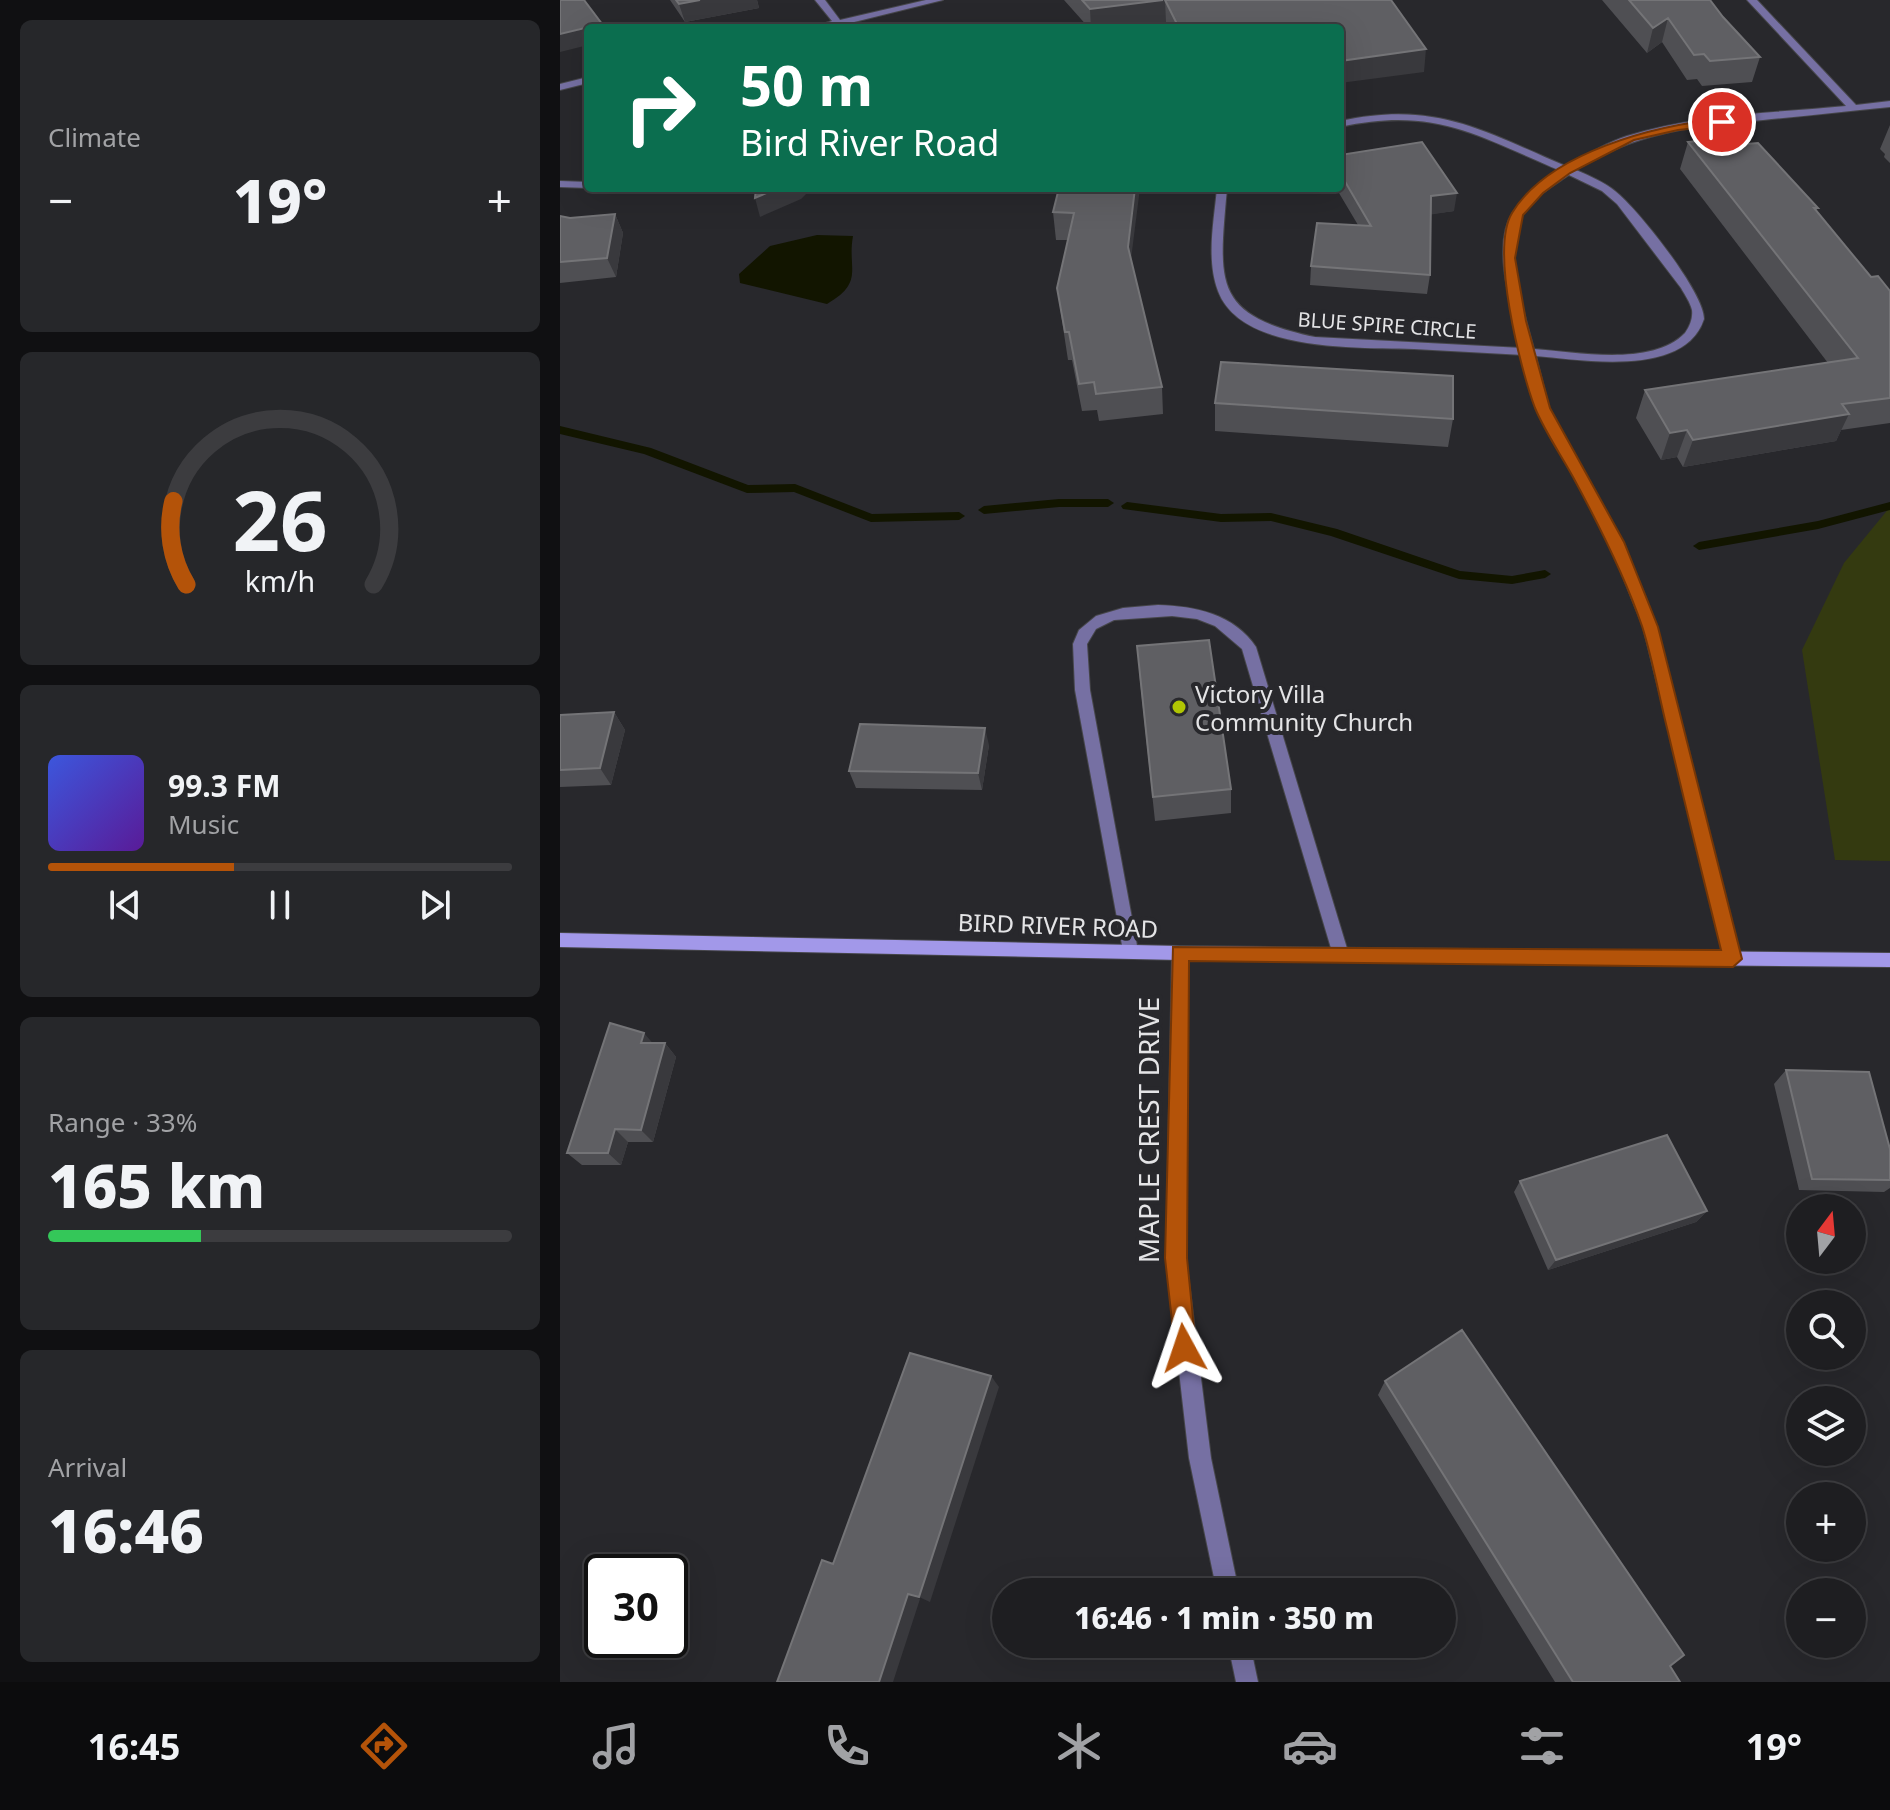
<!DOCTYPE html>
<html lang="en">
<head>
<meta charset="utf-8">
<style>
	body { margin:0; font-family:"Noto Sans",sans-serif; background:#26272a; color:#f1f3f6; height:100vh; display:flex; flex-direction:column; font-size:30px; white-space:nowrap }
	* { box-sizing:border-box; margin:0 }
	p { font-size:26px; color:#a1a2a5 }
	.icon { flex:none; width:44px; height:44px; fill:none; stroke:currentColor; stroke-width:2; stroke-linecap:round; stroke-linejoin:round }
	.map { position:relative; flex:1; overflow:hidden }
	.drawer { display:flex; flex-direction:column; gap:20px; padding:20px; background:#101012; width:560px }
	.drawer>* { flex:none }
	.hud { position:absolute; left:24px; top:24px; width:760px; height:168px; border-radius:8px; box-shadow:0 8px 32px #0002,0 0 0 2px #3c3c3f; background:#0b6e4f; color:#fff; overflow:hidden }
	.needle { width:52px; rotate:16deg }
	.buttons { position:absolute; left:1226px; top:1194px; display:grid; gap:16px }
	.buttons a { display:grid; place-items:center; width:80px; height:80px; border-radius:50%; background:#1e1e21; box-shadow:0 8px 32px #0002,0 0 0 2px #3c3c3f; font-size:40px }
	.speed { position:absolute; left:24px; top:1554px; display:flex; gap:16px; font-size:40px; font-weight:700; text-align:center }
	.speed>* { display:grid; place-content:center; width:104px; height:104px; border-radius:50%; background:#1e1e21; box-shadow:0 8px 32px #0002,0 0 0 2px #3c3c3f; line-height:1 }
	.speed .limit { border:4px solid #111; border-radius:12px; background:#fff; color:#111 }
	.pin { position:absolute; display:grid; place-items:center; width:68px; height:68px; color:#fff; margin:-34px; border:4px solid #fff; border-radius:50%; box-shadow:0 2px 8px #0007 }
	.me { position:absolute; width:88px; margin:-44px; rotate:355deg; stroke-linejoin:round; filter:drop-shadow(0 0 6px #0008) }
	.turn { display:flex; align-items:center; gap:28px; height:168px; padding:0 24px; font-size:36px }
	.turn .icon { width:104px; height:104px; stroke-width:2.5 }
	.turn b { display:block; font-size:56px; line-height:68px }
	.big { font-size:60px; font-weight:800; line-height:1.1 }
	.drawer .widget { flex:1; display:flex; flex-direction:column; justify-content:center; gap:12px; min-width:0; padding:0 28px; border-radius:12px; background:#26272a }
	.drawer .dial { align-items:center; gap:0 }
	.dial svg { height:208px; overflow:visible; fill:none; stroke:#3c3c3f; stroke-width:7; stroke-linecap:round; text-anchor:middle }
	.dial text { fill:#f1f3f6; stroke:none }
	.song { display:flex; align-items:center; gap:24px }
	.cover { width:96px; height:96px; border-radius:12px; background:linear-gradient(135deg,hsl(230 70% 55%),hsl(270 70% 35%)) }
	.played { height:8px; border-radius:4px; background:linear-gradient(90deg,#b45309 40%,#3c3c3f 40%) }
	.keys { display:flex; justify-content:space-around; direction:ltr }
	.heat { display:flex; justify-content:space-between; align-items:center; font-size:44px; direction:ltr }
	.charge { height:12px; border-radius:6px; background:linear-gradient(90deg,#34c759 33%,#3c3c3f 0) }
	.trip { position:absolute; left:432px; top:1578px; width:464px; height:80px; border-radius:40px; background:#1e1e21; box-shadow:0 8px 32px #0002,0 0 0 2px #3c3c3f; font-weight:800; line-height:80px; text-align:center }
	.menu { display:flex; height:128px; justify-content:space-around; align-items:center; background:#0c0c0d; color:#a1a2a5 }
	.menu .icon { width:56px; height:56px }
	.menu .current { color:#b45309 }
	.menu b { font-size:36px; color:#f1f3f6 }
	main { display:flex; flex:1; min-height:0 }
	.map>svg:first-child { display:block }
	.green { fill:#343a10 }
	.water { fill:#121500 }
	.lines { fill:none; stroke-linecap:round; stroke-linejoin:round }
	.stream { fill:#121500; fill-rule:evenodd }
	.lane-casing { stroke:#46464a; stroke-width:2 }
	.street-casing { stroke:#46464a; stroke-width:2 }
	.secondary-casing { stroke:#46464a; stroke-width:2 }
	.lane { fill:#7670a3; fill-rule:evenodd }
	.street { fill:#7670a3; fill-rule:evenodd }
	.secondary { fill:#a298e9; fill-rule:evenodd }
	.wall { fill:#4f4f53 }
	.shaded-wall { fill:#39393d }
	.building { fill:#5f5f63; stroke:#747477; stroke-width:2 }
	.route { fill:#b45309; stroke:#753606; stroke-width:2 }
	.poi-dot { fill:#b0c503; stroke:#28282c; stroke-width:3 }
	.labels { text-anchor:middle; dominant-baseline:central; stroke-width:8; stroke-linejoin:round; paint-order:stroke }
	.far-street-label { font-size:20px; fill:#e4e4e6; stroke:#28282c }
	.poi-label { font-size:24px; fill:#e4e4e6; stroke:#28282c; text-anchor:start }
	.street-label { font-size:24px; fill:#e4e4e6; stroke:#28282c }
	.near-street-label { font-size:28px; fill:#e4e4e6; stroke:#28282c }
</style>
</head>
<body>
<main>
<section class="drawer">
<div class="widget"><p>Climate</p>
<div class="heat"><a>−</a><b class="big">19°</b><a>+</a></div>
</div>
<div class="widget dial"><svg viewBox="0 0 100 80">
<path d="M14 69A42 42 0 1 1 86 69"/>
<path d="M14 69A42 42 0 0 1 9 37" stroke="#b45309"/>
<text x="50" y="56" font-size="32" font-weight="700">26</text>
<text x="50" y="72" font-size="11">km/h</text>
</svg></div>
<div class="widget">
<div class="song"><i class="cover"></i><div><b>99.3 FM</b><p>Music</p></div></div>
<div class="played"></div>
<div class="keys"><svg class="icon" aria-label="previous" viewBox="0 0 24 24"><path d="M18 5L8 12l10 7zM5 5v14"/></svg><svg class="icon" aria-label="pause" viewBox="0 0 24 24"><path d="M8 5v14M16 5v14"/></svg><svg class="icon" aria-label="next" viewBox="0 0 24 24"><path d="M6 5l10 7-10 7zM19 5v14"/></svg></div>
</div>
<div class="widget"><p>Range · 33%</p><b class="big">165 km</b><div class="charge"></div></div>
<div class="widget"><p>Arrival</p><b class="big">16:46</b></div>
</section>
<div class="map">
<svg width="1330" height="1682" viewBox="0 0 1330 1682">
	<rect width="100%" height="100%" fill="#28282c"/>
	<path class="green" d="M1330,507V861L1275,860L1242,650L1284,563Z"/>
	<path class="water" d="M257,235L293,236C287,269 305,282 267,304L180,283L179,274L210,246Z"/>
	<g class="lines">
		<path class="stream" d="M0,426L91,448L188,485L235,484L312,514L399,512L405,516L399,520L311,522L234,492L187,493L84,454L0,434Z
			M499,499H548L554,503L548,507H499L424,514L418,510L424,506Z
			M567,502L661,514L711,513L777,529L900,571L952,576L985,570L991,574L985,578L952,584L899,579L771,536L711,521L661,522L563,509L561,506Z
			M1330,502V510L1258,529L1139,550L1133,546L1139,542L1258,521Z"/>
		<g class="lane-casing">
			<path id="lane" d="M598,605C635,606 674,614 696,647L789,955L787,960L781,962L775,960L773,955L682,649L655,626L637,619L612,616L554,620L536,629L527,644L530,690L578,951L576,956L570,958L564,956L515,690L513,644L519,630L536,616L563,608Z"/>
		</g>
		<g class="street-casing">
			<path id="street" d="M255,0H265L280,20L366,0H383L278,26L250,28L272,21Z
				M1187,0H1197L1296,105L1330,101V107C1288,111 1246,116 1203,120C1133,127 1077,131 1016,170C1030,176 1044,182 1055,191C1077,208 1144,292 1144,319C1125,378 1022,360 976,356L989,408L1063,542L1097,627L1181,959L1179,964L1173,966L1167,964L1165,959L1083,627L1049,542L977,408L964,355C927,353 891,351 854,349C800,347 681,353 658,291C646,259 654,221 657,188H667C659,282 651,315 755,337L962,348C953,312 930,246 953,212C965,194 983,183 1001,171C917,136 875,106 780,127V121C876,100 923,131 1008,167C1027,154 1046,143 1067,136C1137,114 1214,113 1286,106ZM1009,175L1042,191L1057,204L1121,288C1125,295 1130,302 1132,310C1133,318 1130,326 1125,333C1092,367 1017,352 974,349C965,314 942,249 962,215C973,197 993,186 1009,175Z
				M28,77V83L0,90V84Z
				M0,181L28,182L29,188L0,187Z
				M620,946L626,948L628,953L626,1258L651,1458L679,1592H657L629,1458L606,1258L612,953L614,948Z
				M668,1644H690L698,1682H676Z"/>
		</g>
		<g class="secondary-casing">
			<path id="secondary" d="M0,933L620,946L1330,953V967L620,960L0,947Z"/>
		</g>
		<use href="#lane" class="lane"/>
		<use href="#street" class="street"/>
		<use href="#secondary" class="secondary"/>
	</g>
	<path class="wall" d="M110,0H197L199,8L125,22Z
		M504,0H831L864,72L780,28H609L606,22L558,28H529Z
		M1042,0H1150L1163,17L1200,57L1192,82L1142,86L1137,79L1127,80L1102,42L1087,53Z
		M1330,125V163L1324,157L1325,154L1320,149Z
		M1128,142L1186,144L1258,208L1256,211L1311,277L1330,291V423L1281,430L1276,441L1123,467L1117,457L1101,460L1076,418L1085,390L1268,363L1120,169Z
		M780,155L894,211L871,214L870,275L867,294L750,285L751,266L798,225L776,188H780Z
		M499,188L571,261L602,387L603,414L539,421L537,410L522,411L512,360H508L497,288L508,240H496L493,212Z
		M55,214L63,233L56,277L0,283V216L10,218Z
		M655,403L893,419L888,447L655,431Z
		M579,672L671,789V813L595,821Z
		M54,712L65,730L51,785L0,787V715Z
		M429,745L422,790L296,788L289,771Z
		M92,1043H105L116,1057L93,1142H68L61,1165H22L7,1153Z
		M1226,1070L1330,1149V1188L1324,1192L1239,1190L1214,1084Z
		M960,1181L1147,1211L1136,1222L988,1270L954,1192Z
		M825,1381L1110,1666L1120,1682H995L818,1395Z"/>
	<path class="shaded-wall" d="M140,0H197L199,8L125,22L119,4Z
		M605,0L606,22L558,28H531L530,9Z
		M1108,18L1102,42L1087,53L1093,28Z
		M42,24L44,28H28V45L0,52V34Z
		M866,49L864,72L780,83V61Z
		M218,188H252L241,199L200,217L195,198Z
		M575,188H580L569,275L568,247Z
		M897,193L894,211L868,215L871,196Z
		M55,214L63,233L56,277L47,258Z
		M1289,414L1276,441L1123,467L1133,440Z
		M1127,430L1117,457L1101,460L1110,433Z
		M54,712L65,730L51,785L40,768Z
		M425,728L429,745L422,790L418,773Z
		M84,1033L96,1047L81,1043Z
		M105,1043L116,1057L93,1142L81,1130Z
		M55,1129L68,1142L61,1165L48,1153Z
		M1147,1211L1136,1222L988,1270L996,1260Z
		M431,1376L439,1387L370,1602L359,1597Z
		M348,1594L360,1599L333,1682H319Z"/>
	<path class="building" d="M0,0H24L42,24L0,34Z
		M116,0H140L119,4Z
		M522,0H603L530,9Z
		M605,0H831L866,49L780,61V28H619Z
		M1069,0H1150L1163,17L1200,57L1150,61L1144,54L1134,55L1108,18L1093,28Z
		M1180,136L1186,144L1198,143L1258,208H1254L1311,277L1318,276L1330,291V398L1282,404L1289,414L1133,440L1127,430L1110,433L1085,390L1298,358L1128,142Z
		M862,142L897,193L871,196L870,275L751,266L757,223L811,226L780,173V155Z
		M196,188H218L195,198Z
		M499,188H575L568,247L602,387L536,394L534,382L519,384L509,332H505L497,288L514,213L493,212Z
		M55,214L47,258L0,262V216L10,218Z
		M661,362L893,376V419L655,403Z
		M649,640L671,789L593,797L577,646Z
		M54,712L40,768L0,770V715Z
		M300,724L425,728L418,773L289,771Z
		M50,1023L84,1033L81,1043H105L81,1130L55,1129L48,1153H7Z
		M1226,1070L1309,1072L1330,1149V1180L1252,1179Z
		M1107,1135L1147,1211L996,1260L960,1181Z
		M902,1330L1124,1655L1110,1666L1120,1682H1013L825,1381Z
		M350,1353L431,1376L359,1597L348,1594L319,1682H217L262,1560L273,1564Z"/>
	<path class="route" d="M1162,119L1166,125L1118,130L1074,140L1010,173L983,193L963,215L955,258L966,321L990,408L1064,542L1098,627L1182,959L1173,967L629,961L627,1258L636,1348L632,1357L624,1360L616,1357L605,1258L613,947L1161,950C1143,877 1125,805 1108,732C1099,697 1093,660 1082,626C1064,574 1039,525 1013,477C1001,455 985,432 975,408C960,368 930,249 952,213C989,152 1096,125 1162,119Z"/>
	<circle class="poi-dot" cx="619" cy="707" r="8"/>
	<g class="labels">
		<g class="far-street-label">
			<text transform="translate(827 325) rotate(4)">BLUE SPIRE CIRCLE</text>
		</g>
		<g class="poi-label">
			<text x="635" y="693">Victory Villa<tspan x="635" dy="28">Community Church</tspan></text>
		</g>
		<g class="street-label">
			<text transform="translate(498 925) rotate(2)">BIRD RIVER ROAD</text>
		</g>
		<g class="near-street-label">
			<text transform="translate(588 1130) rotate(-90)">MAPLE CREST DRIVE</text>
		</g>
	</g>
</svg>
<div class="buttons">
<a><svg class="needle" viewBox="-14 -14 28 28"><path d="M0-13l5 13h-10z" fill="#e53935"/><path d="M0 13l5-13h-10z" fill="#a1a2a5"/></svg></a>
<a><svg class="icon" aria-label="search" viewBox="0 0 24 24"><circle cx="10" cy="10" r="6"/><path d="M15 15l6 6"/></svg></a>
<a><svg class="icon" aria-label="layers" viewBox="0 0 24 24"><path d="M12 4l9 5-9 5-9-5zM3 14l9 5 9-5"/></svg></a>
<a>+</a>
<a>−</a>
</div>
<div class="speed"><div class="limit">30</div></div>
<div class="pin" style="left:1162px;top:122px;background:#d93025"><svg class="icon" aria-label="arrive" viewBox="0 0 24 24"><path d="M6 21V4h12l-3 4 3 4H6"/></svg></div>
<svg class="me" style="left:624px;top:1348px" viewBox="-20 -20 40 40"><path d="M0-17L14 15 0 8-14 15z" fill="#b45309" stroke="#fff" stroke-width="4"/></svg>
<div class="trip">16:46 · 1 min · 350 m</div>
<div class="hud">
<div class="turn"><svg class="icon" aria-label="right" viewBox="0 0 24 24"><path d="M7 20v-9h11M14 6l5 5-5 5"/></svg><div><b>50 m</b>Bird River Road</div></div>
</div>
</div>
</main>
<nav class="menu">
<b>16:45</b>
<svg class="icon current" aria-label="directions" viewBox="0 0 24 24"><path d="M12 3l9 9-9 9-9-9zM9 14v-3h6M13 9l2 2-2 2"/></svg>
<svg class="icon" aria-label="music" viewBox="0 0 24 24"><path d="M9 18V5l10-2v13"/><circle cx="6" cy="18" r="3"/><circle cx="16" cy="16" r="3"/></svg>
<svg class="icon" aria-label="phone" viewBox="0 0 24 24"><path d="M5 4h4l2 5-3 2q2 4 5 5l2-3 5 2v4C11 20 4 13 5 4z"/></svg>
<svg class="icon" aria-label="climate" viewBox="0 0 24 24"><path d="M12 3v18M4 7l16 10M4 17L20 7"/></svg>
<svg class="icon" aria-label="car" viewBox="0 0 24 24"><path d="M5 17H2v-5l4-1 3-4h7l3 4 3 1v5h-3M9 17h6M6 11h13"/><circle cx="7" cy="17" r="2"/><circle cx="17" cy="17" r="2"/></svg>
<svg class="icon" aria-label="filters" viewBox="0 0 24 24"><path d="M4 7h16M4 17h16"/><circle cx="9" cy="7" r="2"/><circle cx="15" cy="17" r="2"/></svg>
<b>19°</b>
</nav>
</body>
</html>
